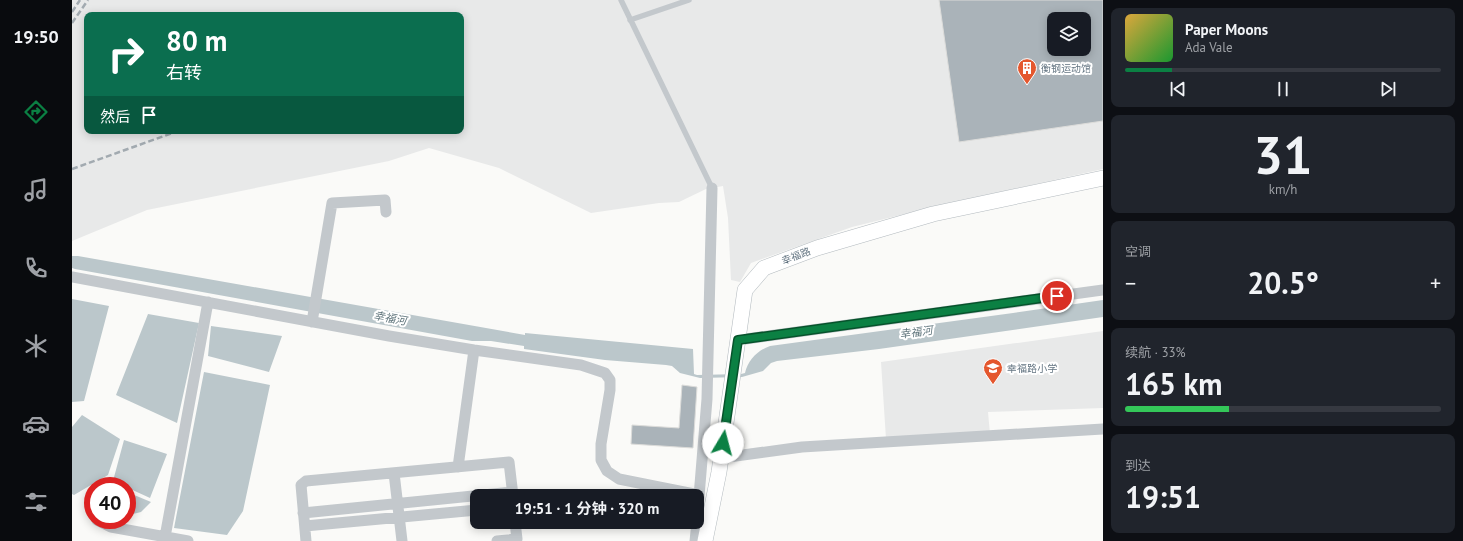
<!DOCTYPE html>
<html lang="zh">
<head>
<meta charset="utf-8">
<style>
	body { margin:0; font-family:"PT Sans","Noto Sans SC",sans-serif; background:#20242c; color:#f1f3f6; height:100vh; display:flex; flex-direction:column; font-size:15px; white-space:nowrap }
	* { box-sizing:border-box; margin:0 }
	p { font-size:13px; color:#9ea1a6 }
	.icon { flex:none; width:22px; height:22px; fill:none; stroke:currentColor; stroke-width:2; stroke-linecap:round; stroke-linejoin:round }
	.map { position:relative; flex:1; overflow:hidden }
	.drawer { display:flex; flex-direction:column; gap:8px; padding:8px; background:#0d0f14; width:360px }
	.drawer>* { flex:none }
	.top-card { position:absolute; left:12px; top:12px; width:380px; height:122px; border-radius:8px; box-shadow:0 2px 10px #0003; background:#0b6e4f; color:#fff; overflow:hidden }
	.buttons { position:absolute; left:975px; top:12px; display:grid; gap:8px }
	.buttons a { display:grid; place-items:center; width:44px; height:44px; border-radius:8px; background:#171b24; box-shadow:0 2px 10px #0003; font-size:20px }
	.speed { position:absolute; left:12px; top:477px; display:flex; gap:8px; font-size:20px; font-weight:700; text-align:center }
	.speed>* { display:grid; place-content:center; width:52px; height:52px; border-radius:50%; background:#171b24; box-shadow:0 2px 10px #0003; line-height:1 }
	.speed .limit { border:6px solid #d22; background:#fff; color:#111 }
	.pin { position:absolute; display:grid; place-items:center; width:34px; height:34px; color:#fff; margin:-17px; border:2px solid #fff; border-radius:50%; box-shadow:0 1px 4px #0007 }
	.me { position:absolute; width:44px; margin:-22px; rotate:8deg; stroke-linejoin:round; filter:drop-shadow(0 0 3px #0008) }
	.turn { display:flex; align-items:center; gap:14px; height:84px; padding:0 16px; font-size:18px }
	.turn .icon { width:52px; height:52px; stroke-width:2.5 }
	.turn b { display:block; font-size:28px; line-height:34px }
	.then { display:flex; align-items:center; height:38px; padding:0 16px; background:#0003; gap:8px; font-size:15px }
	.big { font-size:30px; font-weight:700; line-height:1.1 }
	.drawer .widget { flex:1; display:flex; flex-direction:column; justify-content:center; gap:6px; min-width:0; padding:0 14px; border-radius:8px; background:#20242c }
	.drawer .dial { align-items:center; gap:0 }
	.dial b { font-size:52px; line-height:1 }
	.song { display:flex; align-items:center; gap:12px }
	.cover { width:48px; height:48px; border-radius:6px; background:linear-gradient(135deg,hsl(40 70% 55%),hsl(130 70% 35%)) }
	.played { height:4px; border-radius:2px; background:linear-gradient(90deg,#0b8043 15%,#363941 15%) }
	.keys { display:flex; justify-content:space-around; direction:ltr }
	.heat { display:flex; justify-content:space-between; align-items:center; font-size:22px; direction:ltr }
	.charge { height:6px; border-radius:3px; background:linear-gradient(90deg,#34c759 33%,#363941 0) }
	.trip { position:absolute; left:398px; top:489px; width:234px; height:40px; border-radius:8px; background:#171b24; box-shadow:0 2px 10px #0003; font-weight:700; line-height:40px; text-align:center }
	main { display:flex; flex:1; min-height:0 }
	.tabs { display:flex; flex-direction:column; width:72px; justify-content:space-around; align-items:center; background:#090b0e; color:#9ea1a6 }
	.tabs .icon { width:28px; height:28px }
	.tabs .selected { color:#0b8043 }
	.tabs b { font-size:18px; color:#f1f3f6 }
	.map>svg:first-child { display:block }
	.built { fill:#e8e9e9; fill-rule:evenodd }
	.water { fill:#bbc7cb }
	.building { fill:#aab3b9; stroke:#dcdcda; fill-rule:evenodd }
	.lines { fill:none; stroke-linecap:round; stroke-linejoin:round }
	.secondary-casing { stroke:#b3babf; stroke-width:16 }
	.lane { stroke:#c3c8cc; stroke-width:5.5 }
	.street { stroke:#c3c8cc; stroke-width:11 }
	.secondary { stroke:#fff; stroke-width:15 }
	.rail { stroke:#a2aab0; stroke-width:2.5; stroke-dasharray:6 3; stroke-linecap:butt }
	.route-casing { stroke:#07532c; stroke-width:10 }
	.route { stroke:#0b8043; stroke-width:7 }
	.labels { text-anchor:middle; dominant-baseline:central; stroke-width:4; stroke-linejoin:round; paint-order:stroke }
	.poi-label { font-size:10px; fill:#657683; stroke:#fff; text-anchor:start }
	.street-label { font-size:10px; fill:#657683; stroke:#fff }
	.water-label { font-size:11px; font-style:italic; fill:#60757c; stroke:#fff }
</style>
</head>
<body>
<main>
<nav class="tabs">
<b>19:50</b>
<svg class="icon selected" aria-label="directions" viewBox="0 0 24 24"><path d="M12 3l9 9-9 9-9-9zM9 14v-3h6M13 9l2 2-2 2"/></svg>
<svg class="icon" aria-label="music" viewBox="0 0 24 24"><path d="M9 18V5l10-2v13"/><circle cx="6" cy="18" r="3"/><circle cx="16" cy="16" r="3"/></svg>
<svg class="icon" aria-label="phone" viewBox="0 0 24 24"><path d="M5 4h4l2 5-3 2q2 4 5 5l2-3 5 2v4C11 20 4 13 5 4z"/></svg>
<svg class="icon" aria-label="climate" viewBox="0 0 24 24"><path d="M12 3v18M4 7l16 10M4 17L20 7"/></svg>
<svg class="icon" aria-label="car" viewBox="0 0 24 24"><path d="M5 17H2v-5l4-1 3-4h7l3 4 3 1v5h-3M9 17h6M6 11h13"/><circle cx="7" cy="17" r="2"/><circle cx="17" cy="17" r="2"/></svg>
<svg class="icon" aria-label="filters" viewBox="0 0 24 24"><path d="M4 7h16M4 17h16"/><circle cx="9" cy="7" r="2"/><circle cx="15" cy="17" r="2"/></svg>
</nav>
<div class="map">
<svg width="1031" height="541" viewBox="0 0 1031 541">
	<rect width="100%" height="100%" fill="#fafaf8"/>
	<path class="built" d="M0,0H1031V169L861,207L780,227L679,263L668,282L659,280L656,218L651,186L634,189L607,202L587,203L519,213L427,168L357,148L317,161L75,210L0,241ZM15,15H389V131H15ZM982,19H1012V49H982Z
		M1031,331V408L916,412L918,434L814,439L809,362Z"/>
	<path class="water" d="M0,256H6L453,335V333L621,349L622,374L625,375L669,374L673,373C676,360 686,350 698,346L941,313L1031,300V317L807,349L705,361L699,363L691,371L670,377L628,378L608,373L600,366L594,365L533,360L452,349V346L419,341H400L3,269L0,268Z
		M0,299L37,306L12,401L0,402Z
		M76,314L127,323L105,423L44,395Z
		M139,326L210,336L197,372L136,356Z
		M132,372L198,385L171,511L155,535L102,528Z
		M10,415L48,439L36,475L2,495L0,494V427Z
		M52,440L95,454L78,498L41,481Z
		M55,492L79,502L69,512L57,515L55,513Z"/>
	<path class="building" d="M867,0H1031V121L887,142ZM982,19H1012V49H982Z
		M610,385L625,387L621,448L559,444L560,425L607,428Z"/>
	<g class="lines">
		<g class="secondary-casing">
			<path id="secondary" d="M633,541L647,472L673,290L692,268L745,248L861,214L1031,178"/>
		</g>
		<path class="lane" d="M549,0L640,188
			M558,20L617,0"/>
		<path class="street" d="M0,277L317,336L402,350L509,365L533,373L538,380V390L529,444V460L535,471L547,479L627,495
			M240,322L260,203L313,200L314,212
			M666,340L1031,290
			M649,458L730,447L1031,429
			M386,467L402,350
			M322,473L330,541
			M231,513L440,492
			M25,520L39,527L116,541
			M625,521L635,399L640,188
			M233,526L405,510
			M93,537L136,302
			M234,541L229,485L234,481L437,462L441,496
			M425,541L445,539L443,522
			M623,541L625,522"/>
		<use href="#secondary" class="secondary"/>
		<path class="rail" d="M0,12L8,0
			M0,23L16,0
			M0,169L106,131"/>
	</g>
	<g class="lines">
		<g class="route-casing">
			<path id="route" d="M651,443L666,340L985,296"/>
		</g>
		<use href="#route" class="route"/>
	</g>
	<defs>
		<g id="building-pin" transform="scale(1)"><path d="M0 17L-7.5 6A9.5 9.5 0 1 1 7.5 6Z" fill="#e4572e" stroke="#fff"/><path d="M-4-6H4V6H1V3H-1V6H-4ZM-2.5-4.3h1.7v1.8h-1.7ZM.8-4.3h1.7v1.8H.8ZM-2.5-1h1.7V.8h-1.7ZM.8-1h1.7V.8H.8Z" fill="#fff"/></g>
		<g id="school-pin" transform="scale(1)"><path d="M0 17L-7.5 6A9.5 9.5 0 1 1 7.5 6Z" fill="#e4572e" stroke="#fff"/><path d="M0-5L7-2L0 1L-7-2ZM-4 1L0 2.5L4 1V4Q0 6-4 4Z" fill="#fff"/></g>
	</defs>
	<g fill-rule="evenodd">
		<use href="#building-pin" x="955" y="68"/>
		<use href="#school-pin" x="921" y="368"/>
	</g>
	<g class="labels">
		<g class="poi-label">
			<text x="969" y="68">衡钢运动馆</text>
			<text x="935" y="368">幸福路小学</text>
		</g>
		<g class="street-label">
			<text transform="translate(724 256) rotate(-21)">幸福路</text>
		</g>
		<g class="water-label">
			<text transform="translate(318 318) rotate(10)">幸福河</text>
			<text transform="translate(844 332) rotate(-7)">幸福河</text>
		</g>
	</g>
</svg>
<div class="buttons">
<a><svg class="icon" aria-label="layers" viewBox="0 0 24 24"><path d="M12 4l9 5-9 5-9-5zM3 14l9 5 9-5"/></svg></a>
</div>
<div class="speed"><div class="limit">40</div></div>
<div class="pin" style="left:985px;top:296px;background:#d93025"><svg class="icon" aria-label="arrive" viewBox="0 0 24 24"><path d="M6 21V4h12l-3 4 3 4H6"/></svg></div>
<svg class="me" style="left:651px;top:443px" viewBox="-20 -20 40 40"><circle r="19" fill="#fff"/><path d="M0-13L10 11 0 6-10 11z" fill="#0b8043"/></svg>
<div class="trip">19:51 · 1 分钟 · 320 m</div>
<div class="top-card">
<div class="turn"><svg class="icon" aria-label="right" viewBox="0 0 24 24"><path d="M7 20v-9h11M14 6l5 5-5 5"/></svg><div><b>80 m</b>右转</div></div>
<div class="then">然后<svg class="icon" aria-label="arrive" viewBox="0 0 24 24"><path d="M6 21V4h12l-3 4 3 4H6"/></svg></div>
</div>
</div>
<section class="drawer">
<div class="widget">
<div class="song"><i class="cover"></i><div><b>Paper Moons</b><p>Ada Vale</p></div></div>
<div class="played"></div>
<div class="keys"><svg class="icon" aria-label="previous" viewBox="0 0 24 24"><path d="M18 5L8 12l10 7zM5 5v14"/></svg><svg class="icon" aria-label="pause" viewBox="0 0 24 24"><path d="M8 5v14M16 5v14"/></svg><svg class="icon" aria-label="next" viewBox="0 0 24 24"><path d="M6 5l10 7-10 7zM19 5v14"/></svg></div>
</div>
<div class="widget dial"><b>31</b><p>km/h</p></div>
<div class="widget"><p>空调</p>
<div class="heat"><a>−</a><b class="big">20.5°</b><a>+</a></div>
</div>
<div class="widget"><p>续航 · 33%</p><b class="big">165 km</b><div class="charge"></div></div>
<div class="widget"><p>到达</p><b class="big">19:51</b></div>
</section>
</main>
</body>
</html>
